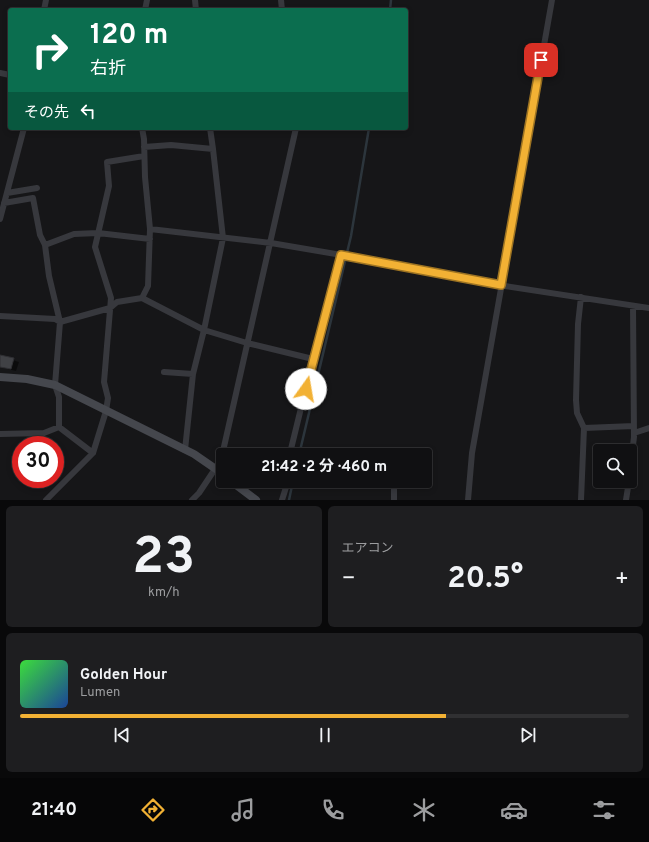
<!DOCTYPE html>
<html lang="ja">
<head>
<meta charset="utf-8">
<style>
	body { margin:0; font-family:Overpass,"Noto Sans JP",sans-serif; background:#1e1e20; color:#f1f3f6; height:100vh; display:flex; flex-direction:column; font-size:15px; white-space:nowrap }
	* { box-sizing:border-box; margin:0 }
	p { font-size:13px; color:#9c9d9f }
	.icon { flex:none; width:22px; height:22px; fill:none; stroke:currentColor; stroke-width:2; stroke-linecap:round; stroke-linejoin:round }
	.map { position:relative; height:500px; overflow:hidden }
	.side { display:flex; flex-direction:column; gap:6px; padding:6px; background:#09090a; flex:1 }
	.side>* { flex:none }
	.hud { position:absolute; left:8px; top:8px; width:400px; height:122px; border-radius:4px; box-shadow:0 2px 6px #0003,0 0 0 1px #303032; background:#0b6e4f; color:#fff; overflow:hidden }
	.tools { position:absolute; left:593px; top:444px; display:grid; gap:8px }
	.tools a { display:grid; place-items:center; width:44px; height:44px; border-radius:4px; background:#101012; box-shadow:0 2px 6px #0003,0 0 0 1px #303032; font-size:20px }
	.speed { position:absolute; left:12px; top:436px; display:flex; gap:8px; font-size:20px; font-weight:700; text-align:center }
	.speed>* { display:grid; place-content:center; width:52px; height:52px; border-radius:50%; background:#101012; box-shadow:0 2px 6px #0003,0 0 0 1px #303032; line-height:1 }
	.speed .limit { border:6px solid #d22; background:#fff; color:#111 }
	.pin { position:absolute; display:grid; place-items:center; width:34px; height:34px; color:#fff; margin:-17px; border-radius:8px; box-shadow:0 2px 6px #0006 }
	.me { position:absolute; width:44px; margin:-22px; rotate:13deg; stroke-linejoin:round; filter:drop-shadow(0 0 3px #0008) }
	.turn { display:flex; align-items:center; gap:14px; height:84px; padding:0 16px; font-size:18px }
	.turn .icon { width:52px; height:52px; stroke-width:2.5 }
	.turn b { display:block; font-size:28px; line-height:34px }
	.then { display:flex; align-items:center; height:38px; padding:0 16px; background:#0003; gap:8px; font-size:15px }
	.big { font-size:30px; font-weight:700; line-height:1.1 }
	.side .tile { flex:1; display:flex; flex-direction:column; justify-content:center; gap:6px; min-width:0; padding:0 14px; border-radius:6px; background:#1e1e20 }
	.side .dial { align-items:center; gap:0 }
	.dial b { font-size:52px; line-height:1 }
	.song { display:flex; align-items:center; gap:12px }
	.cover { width:48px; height:48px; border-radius:6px; background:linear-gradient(135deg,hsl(120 70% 55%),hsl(220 70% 35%)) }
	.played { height:4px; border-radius:2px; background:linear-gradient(90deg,#f2b134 70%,#303032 70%) }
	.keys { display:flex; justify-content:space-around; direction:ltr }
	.heat { display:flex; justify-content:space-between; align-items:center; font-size:22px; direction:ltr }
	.side .tiles { flex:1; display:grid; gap:6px; grid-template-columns:1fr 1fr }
	.tile:last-child { grid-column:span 2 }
	.trip { position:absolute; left:216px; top:448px; width:216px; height:40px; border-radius:4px; background:#101012; box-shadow:0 2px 6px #0003,0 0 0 1px #303032; font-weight:700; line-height:40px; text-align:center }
	.tabs { display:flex; height:64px; justify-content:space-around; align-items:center; background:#060607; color:#9c9d9f }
	.tabs .icon { width:28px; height:28px }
	.tabs .selected { color:#f2b134 }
	.tabs b { font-size:18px; color:#f1f3f6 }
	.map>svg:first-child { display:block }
	.shadow { fill:#0007 }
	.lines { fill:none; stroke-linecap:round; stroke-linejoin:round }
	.stream { stroke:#2c353c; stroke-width:2.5 }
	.building { fill:#404145; stroke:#303034 }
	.street { stroke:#37383d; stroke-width:6 }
	.secondary { stroke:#45474d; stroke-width:8 }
	.route-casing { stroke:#9d7322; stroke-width:10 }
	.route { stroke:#f2b134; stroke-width:7 }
</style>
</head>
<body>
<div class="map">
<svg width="649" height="500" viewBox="0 0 649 500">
	<rect width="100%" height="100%" fill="#161618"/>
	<path class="shadow" d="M0,356L19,362L16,371L0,367Z"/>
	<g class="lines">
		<path class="stream" d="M390,10L391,0
			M299,455L351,236L369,128
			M289,500L293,481"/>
	</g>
	<path class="building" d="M0,355L14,358L11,369L0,367Z"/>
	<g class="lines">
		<path class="street" d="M195,0L196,10
			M281,0L282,10
			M44,10L46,0
			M145,10L147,0
			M0,73L10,75
			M144,147L171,145L213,149L210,128
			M213,149L223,238L204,330L247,343L313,359L291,449L294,455
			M7,193L37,188
			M4,203L33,198L40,235L45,245L49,276L60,322L55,385L59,397V427
			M0,219L24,128
			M150,229L271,243L418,268L505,286L649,308
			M45,245L74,234L98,233L150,239
			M581,297L578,324L576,400L577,413L584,428
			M142,298L204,330L193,374L164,372
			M0,316L55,319L60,322L110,308L117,302L142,298L148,286L150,229L145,177L144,139L142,128
			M313,359L341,255
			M634,433L649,428
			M1,434L44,433L59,427L93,453
			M185,450L193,374
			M630,470L634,437L633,306
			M46,500L93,453L106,411L108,398L104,382L111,298L95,247L109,186L107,162L144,156
			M192,500L199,493L221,460L296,128
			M282,500L288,481
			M394,500V489
			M468,500L472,453L552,0
			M581,500L584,428L634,426
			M626,500L629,481"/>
		<path class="secondary" d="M0,377L27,379L55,385L194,454L223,474
			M231,481L256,500"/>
	</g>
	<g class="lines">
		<g class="route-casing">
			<path id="route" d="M306,389L341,255L501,285L541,60"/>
		</g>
		<use href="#route" class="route"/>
	</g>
</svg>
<div class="tools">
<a><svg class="icon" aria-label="search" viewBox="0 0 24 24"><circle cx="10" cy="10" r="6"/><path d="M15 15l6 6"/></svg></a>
</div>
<div class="speed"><div class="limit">30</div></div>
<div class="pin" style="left:541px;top:60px;background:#d93025"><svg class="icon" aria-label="arrive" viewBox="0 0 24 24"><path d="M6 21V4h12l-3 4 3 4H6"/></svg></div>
<svg class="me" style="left:306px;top:389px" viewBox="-20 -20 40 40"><circle r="19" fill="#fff"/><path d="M0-13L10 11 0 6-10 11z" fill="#f2b134"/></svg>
<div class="trip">21:42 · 2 分 · 460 m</div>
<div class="hud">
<div class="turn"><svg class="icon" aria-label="right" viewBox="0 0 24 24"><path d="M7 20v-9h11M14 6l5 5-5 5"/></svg><div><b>120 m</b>右折</div></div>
<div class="then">その先<svg class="icon" aria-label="left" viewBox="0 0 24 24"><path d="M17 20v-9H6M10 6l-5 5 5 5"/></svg></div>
</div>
</div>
<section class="side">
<div class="tiles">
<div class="tile dial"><b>23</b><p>km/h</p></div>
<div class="tile"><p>エアコン</p>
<div class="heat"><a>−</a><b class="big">20.5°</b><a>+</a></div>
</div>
<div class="tile">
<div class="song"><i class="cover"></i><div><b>Golden Hour</b><p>Lumen</p></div></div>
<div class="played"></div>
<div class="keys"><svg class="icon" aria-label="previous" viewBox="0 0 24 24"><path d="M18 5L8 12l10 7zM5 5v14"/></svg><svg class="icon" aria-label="pause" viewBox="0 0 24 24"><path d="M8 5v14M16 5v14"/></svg><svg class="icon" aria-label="next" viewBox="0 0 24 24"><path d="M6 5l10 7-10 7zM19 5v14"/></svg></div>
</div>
</div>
</section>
<nav class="tabs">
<b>21:40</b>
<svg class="icon selected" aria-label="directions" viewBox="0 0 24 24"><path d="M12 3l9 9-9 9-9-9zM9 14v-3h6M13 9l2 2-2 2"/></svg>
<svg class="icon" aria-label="music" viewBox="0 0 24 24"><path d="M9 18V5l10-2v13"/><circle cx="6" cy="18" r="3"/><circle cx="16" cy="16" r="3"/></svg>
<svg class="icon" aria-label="phone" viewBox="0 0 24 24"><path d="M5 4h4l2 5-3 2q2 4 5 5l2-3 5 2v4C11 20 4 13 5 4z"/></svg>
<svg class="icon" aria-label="climate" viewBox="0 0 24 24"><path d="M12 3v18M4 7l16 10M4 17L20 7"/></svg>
<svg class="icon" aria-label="car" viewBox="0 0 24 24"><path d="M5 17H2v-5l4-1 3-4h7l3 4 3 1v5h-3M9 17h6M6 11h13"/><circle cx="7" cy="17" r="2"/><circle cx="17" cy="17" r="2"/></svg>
<svg class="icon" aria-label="filters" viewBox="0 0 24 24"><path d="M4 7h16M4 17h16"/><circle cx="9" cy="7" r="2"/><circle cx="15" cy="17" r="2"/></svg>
</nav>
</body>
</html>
